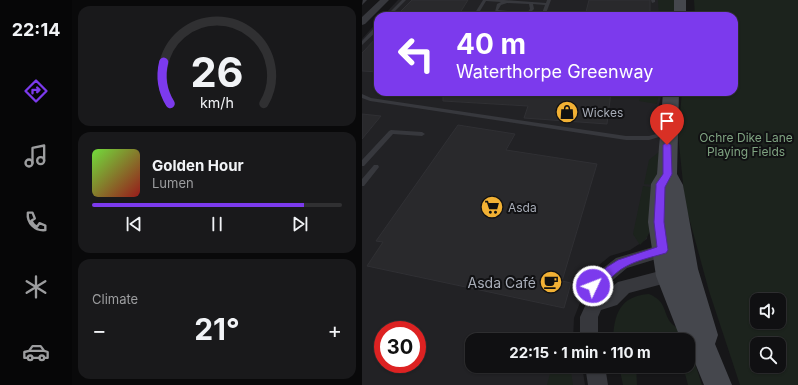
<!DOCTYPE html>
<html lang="en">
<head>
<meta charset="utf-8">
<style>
	body { margin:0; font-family:Inter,sans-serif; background:#19191b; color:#f1f3f6; height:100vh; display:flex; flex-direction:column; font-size:15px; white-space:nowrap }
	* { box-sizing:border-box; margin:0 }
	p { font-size:13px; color:#9c9d9f }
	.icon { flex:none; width:22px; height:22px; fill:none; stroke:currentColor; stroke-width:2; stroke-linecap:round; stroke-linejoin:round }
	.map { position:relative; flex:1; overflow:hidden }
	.drawer { display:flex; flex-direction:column; gap:6px; padding:6px; background:#09090a; width:290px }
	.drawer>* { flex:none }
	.guide { position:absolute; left:12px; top:12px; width:364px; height:84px; border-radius:12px; box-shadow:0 1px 3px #0004,0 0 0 1px #303032; background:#7c3aed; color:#fff; overflow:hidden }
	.tools { position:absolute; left:388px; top:293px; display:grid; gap:8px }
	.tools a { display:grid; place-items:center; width:36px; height:36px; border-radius:8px; background:#101012; box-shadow:0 1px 3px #0004,0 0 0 1px #303032; font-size:20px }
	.speed { position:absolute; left:12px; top:321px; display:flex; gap:8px; font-size:20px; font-weight:700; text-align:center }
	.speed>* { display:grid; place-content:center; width:52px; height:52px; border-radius:50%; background:#101012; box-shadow:0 1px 3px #0004,0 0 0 1px #303032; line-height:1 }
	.speed .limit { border:6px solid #d22; background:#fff; color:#111 }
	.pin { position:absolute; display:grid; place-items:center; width:34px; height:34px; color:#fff; margin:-41px -17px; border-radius:50% 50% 50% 0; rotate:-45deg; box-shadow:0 0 4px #0007 }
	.pin .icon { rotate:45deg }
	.me { position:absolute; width:44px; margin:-22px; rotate:47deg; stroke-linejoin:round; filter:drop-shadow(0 0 3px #0008) }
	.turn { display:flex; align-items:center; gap:14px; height:84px; padding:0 16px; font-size:18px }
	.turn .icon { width:52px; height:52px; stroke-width:2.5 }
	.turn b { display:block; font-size:28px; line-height:34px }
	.big { font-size:30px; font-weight:700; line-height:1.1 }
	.drawer .tile { flex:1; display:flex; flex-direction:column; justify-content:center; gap:6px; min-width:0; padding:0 14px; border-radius:12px; background:#19191b }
	.drawer .dial { align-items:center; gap:0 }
	.dial svg { height:104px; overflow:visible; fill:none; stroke:#303032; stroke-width:7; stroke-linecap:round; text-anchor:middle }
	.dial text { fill:#f1f3f6; stroke:none }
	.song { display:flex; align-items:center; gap:12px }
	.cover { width:48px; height:48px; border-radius:6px; background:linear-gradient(135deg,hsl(100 70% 55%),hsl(0 70% 35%)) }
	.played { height:4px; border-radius:2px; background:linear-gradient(90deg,#7c3aed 85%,#303032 85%) }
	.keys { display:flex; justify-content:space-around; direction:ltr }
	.heat { display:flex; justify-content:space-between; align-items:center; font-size:22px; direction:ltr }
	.trip { position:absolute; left:103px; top:333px; width:230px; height:40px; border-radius:12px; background:#101012; box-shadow:0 1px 3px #0004,0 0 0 1px #303032; font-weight:700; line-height:40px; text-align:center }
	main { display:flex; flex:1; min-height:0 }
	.tab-bar { display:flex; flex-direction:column; width:72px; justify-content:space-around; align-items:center; background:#060607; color:#9c9d9f }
	.tab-bar .icon { width:28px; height:28px }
	.tab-bar .active { color:#7c3aed }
	.tab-bar b { font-size:18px; color:#f1f3f6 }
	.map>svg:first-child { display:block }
	.built { fill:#222225; fill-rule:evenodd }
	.green { fill:#1c231d; fill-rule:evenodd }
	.building { fill:#29292c; stroke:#303034 }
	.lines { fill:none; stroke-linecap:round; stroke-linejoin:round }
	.lane { fill:#37383d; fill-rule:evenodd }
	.street { fill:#37383d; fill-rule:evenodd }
	.secondary { fill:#45474d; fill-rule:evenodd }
	.route { fill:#7c3aed; stroke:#51269a }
	.labels { text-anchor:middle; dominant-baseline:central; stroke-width:4; stroke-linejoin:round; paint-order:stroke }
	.poi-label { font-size:12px; fill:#a8adb8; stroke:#111113; text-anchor:start }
	.park-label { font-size:12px; fill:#7fa381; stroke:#111113 }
	.near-poi-label { font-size:14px; fill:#a8adb8; stroke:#111113; text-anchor:end }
</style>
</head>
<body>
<main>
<nav class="tab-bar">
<b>22:14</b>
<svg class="icon active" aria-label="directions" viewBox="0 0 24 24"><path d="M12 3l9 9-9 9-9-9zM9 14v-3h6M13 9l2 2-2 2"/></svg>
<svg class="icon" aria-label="music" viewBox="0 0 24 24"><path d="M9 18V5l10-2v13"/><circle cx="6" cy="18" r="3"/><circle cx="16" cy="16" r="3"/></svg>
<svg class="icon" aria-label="phone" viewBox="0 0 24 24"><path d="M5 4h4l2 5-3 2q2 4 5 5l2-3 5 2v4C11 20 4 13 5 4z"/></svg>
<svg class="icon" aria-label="climate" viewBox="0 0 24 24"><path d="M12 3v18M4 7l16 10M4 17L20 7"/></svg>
<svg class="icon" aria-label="car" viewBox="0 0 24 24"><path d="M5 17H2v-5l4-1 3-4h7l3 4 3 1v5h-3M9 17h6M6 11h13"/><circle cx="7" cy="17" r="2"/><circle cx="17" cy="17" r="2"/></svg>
</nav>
<section class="drawer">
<div class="tile dial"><svg viewBox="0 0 100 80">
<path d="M14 69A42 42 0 1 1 86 69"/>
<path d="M14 69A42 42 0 0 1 9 37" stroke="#7c3aed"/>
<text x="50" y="56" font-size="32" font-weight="700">26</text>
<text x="50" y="72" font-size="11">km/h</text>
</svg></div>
<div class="tile">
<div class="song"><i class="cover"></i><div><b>Golden Hour</b><p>Lumen</p></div></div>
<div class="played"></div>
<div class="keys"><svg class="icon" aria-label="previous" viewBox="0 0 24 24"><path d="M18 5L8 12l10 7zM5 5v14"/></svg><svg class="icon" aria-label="pause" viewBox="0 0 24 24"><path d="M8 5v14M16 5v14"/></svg><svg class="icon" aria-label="next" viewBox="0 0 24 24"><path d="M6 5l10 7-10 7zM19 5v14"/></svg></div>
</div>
<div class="tile"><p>Climate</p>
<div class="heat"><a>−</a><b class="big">21°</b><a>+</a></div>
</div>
</section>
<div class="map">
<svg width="436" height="385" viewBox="0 0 436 385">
	<rect width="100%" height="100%" fill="#161618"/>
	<path class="built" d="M36,0H298L299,16H21Z
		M16,21V92H300L297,105V152L285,239L268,250L248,256L231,270L212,318L211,340H110V366H220L223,385H0V39ZM21,330H55V364H21Z"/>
	<path class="green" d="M296,0H312V16H297Z
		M332,0H436V385H378L347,291L323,203L316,134L320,92H372V16H333ZM395,300H417V322H395ZM395,344H417V366H395Z
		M280,92H297L295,104L277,101Z
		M297,152L294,185L282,184L287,160Z
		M281,186L294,188C292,209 295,230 278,245L271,234Z
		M287,294C306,302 300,313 310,324C317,330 322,331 325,340H251C252,314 258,296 287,294Z
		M326,342L340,385H326L321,366H326Z
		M190,366H208L211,385H185Z
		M257,366H274L275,385H261Z"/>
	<path class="building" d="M50,0H106L96,16H34Z
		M227,0H288V16H228V13L224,12Z
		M16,36V72L0,71V53Z
		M81,92H249L245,124L162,118L166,106L81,101Z
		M0,114L19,116L0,139Z
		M96,125L153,134L144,150L235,164L200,281L209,283L202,308L5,266L21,242L14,241Z"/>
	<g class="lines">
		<path class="lane" d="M1,0H5L0,5Z
			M40,0H44L28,16H24Z
			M121,0H142L184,3L185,0H189L183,16H179L183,5L171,4L172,9L166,15L133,12L135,4L139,2L124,1L115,16H111ZM145,3L167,4L168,9L165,13L136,10L139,5Z
			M289,0H293V2L290,3Z
			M14,26H16V30L0,45V41Z
			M0,94L9,98L264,136H287L305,131L308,133L307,134L287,140H264L8,101L0,98Z
			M29,130L60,132L63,134L60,136L31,134L2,166H0V160L27,131Z
			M12,165H16L17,167L2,186H0V179Z"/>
		<path class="street" d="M18,0H27L3,24L0,25V17Z
			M308,242L314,243L316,248L314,253L265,268L240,289V294L256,282L313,267L319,269L321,274L319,279L267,293L255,305L239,310L236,317V340H218V317L224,304L223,286L225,281L254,258Z
			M223,366H243L246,385H226Z"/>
		<path class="secondary" d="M312,0H324V16H312Z
			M301,92H317L315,174L321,185L336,269L356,335L353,344L370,385H342L329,353L326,350V340H319L294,276L286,222L289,184L295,174Z"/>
	</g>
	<path class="route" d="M305,142L309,145L310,174L303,187L302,222L306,250L304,253C291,257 275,260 263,267C251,273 243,287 231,291L227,290L225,286L227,283L245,267L256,260L295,247L292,222L294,187V184L301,174V145Z"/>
	<defs>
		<g id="shop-disc" transform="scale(1.15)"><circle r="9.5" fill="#f2b134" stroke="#111113"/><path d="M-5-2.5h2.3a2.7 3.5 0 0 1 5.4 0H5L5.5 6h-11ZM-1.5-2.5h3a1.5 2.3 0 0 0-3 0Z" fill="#111"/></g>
		<g id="supermarket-disc" transform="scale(1.15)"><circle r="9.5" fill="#f2b134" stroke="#111113"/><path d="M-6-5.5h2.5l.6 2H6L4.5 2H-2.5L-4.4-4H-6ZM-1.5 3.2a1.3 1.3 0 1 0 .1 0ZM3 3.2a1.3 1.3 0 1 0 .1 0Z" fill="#111"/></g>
		<g id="cafe-disc" transform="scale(1.15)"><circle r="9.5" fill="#f2b134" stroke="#111113"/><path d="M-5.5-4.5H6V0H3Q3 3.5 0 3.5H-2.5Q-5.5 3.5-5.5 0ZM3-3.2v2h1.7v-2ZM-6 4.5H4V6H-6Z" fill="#111"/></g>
	</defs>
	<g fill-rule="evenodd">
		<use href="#shop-disc" x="205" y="112"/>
		<use href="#supermarket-disc" x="130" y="207"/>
		<use href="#cafe-disc" x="189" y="282"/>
	</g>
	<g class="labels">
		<g class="poi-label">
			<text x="220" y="112">Wickes</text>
			<text x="146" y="207">Asda</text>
		</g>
		<g class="park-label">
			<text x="384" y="137">Ochre Dike Lane<tspan x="384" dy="14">Playing Fields</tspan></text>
		</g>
		<g class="near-poi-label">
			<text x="174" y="282">Asda Café</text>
		</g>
	</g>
</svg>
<div class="tools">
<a><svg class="icon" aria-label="sound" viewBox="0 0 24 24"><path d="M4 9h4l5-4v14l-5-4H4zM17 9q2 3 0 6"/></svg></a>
<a><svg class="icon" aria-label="search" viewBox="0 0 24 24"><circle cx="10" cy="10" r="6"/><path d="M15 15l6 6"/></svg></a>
</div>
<div class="speed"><div class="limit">30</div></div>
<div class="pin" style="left:305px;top:145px;background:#d93025"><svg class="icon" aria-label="arrive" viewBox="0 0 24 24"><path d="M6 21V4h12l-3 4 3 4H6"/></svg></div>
<svg class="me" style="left:231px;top:286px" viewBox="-20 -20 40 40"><circle r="17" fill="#7c3aed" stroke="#fff" stroke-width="3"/><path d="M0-11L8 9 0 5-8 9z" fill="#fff"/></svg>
<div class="trip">22:15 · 1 min · 110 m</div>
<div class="guide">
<div class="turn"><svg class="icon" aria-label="left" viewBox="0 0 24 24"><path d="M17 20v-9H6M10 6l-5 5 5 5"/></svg><div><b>40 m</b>Waterthorpe Greenway</div></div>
</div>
</div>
</main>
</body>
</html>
